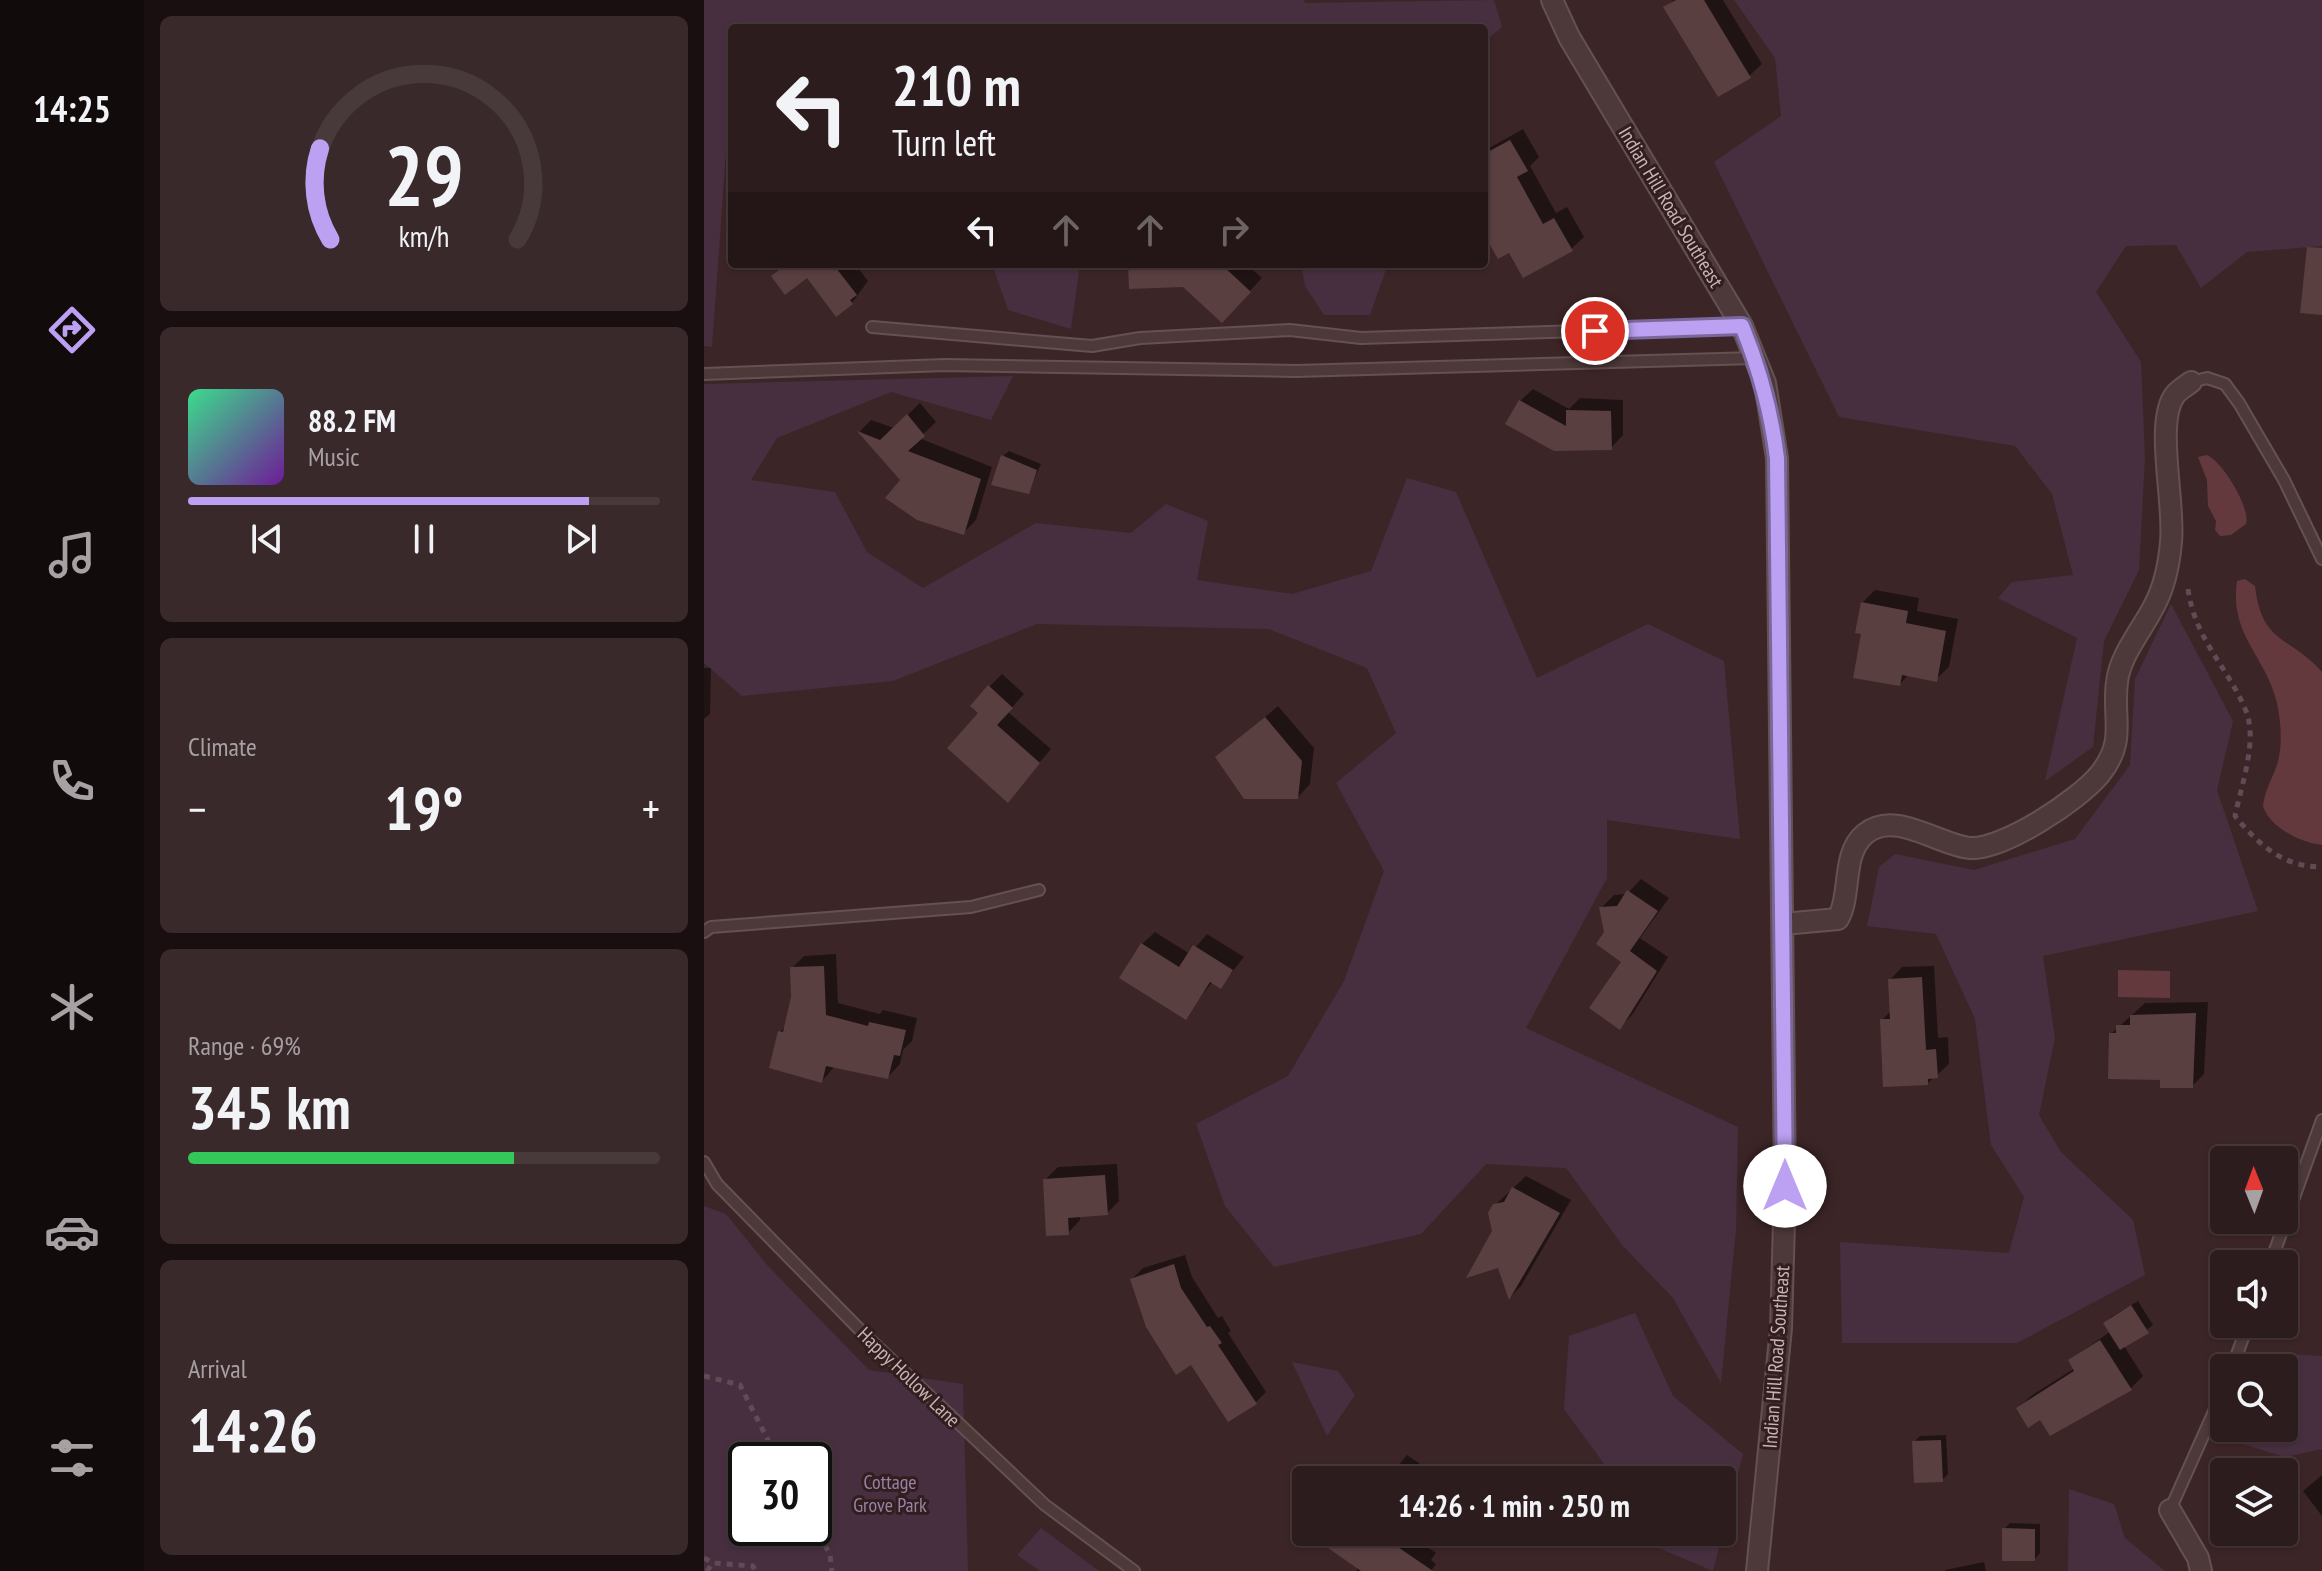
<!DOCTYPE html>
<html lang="en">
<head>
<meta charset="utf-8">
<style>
	body { margin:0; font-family:"PT Sans Narrow",sans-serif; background:#39292a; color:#f1f3f6; height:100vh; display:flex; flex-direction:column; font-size:30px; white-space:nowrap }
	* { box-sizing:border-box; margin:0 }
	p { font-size:26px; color:#a7a1a4 }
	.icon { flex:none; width:44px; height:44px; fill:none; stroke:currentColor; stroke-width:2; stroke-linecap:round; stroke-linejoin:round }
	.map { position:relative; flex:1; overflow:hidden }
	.details { display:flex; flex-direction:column; gap:16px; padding:16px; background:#190f10; width:560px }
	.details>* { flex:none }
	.hud { position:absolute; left:24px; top:24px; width:760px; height:244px; border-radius:8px; box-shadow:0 2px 6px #0004,0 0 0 2px #483a3b; background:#2d1c1d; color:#f1f3f6; overflow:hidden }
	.needle { width:52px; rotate:359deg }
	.fabs { position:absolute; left:1506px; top:1146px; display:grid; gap:16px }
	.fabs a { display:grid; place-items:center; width:88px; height:88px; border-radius:8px; background:#2d1c1d; box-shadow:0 2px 6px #0004,0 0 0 2px #483a3b; font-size:40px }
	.speed { position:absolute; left:24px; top:1442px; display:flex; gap:16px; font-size:40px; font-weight:700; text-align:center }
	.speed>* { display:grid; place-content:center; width:104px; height:104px; border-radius:50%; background:#2d1c1d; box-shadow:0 2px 6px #0004,0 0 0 2px #483a3b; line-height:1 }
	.speed .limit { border:4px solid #111; border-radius:12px; background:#fff; color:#111 }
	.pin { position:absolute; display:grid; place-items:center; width:68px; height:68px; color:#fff; margin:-34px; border:4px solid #fff; border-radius:50%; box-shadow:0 2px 8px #0007 }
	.me { position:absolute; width:88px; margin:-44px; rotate:0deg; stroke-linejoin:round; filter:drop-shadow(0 0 6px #0008) }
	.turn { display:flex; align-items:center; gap:28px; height:168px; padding:0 32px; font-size:36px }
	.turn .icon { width:104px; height:104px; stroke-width:2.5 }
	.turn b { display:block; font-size:56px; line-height:68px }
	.lanes { display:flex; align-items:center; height:76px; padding:0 32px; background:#0003; justify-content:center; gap:40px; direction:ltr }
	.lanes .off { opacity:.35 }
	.big { font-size:60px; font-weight:800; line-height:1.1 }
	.details .card { flex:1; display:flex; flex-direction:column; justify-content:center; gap:12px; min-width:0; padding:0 28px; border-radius:12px; background:#39292a }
	.details .dial { align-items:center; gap:0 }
	.dial svg { height:208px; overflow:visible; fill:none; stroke:#483a3b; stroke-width:7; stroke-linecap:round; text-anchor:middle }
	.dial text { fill:#f1f3f6; stroke:none }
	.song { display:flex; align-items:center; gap:24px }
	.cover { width:96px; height:96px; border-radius:12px; background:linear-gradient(135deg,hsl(150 70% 55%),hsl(280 70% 35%)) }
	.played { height:8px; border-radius:4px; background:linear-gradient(90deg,#bca0f2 85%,#483a3b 85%) }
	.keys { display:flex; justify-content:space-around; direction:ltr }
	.heat { display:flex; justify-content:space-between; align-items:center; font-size:44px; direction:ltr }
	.charge { height:12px; border-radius:6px; background:linear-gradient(90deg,#34c759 69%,#483a3b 0) }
	.trip { position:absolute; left:588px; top:1466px; width:444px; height:80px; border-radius:8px; background:#2d1c1d; box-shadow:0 2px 6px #0004,0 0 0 2px #483a3b; font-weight:800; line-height:80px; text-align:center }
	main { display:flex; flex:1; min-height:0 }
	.tab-bar { display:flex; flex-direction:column; width:144px; justify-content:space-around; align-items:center; background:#120b0c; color:#a7a1a4 }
	.tab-bar .icon { width:56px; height:56px }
	.tab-bar .selected { color:#bca0f2 }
	.tab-bar b { font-size:36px; color:#f1f3f6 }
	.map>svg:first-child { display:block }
	.green { fill:#472f3f; fill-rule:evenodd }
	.water { fill:#63393d }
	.shadow { fill:#0007 }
	.building { fill:#5a3f41 }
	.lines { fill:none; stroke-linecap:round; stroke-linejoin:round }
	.lane-casing { stroke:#655152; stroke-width:14 }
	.street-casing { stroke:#655152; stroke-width:24 }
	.path { stroke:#614c56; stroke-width:5; stroke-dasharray:6 6; stroke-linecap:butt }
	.lane { stroke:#4d393a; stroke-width:10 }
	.street { stroke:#4d393a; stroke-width:20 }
	.route-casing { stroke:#7a689d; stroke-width:20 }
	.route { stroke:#bca0f2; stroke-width:14 }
	.labels { text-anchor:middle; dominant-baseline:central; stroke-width:6; stroke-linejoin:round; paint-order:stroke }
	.street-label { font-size:20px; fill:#c8b4b5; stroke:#321e1f }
	.park-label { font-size:20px; fill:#9782a7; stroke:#321e1f }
</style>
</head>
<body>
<main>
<nav class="tab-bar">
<b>14:25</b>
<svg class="icon selected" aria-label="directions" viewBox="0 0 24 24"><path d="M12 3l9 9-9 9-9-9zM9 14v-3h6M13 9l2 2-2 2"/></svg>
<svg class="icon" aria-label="music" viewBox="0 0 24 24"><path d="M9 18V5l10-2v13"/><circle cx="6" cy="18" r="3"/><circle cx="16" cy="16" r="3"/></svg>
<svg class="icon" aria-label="phone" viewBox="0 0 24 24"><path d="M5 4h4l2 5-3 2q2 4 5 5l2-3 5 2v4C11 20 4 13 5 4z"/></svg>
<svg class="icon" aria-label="climate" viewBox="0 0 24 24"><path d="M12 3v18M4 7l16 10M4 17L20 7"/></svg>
<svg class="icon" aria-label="car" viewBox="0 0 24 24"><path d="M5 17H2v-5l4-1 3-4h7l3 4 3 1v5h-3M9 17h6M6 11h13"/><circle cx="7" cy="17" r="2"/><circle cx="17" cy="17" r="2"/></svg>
<svg class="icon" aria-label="filters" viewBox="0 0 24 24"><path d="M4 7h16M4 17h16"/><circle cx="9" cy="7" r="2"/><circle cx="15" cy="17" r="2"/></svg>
</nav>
<section class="details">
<div class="card dial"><svg viewBox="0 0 100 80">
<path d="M14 69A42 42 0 1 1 86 69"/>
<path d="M14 69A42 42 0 0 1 10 34" stroke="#bca0f2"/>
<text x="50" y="56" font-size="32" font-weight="700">29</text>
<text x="50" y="72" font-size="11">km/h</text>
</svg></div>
<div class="card">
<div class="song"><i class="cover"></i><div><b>88.2 FM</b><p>Music</p></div></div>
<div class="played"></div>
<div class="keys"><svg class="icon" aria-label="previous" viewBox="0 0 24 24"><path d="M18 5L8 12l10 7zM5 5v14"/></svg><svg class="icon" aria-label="pause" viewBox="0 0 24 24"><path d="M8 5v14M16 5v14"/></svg><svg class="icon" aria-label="next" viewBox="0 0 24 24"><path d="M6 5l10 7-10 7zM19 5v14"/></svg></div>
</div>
<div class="card"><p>Climate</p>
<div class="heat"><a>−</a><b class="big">19°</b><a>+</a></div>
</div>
<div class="card"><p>Range · 69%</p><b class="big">345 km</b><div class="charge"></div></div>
<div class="card"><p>Arrival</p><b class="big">14:26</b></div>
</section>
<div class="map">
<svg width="1618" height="1571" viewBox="0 0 1618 1571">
	<rect width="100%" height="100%" fill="#3c2527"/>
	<path class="green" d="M0,0H600L601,3L790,0L798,27L780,42V28H28V110H25L8,347L0,346Z
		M1030,0H1618V246L1543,252L1497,288L1472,245L1422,246L1392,292L1437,362L1441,458L1435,570L1400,641L1389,747L1341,781L1373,638L1294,598L1308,582L1369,575L1348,494L1311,446L1135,417L1010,162L1077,116L1071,58Z
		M288,264H376L367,329L304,310Z
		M597,264H684L666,315H620L601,286Z
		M309,376L287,420L187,392L73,438L47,480L131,492L163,552L219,588L332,523L427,533L462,504L504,521L493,580L588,594L667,571L703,478L752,492L833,678L944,624L1020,661L1036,839L903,820V878L822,1028L1034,1127L1032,1229L1017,1383L969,1298L919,1246L862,1168L782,1164L717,1234L570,1267L521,1206L492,1124L584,1076L640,981L680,871L632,783L692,733L663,668L565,629L333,624L189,681L38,696L0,663V384Z
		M1467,604L1529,721L1513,790L1554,911L1339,956L1351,1038L1335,1115L1357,1152L1429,1220L1441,1275L1313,1343H1138L1136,1242L1305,1253L1320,1197L1287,1145L1271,1019L1232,934L1163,926L1175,867L1191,854L1270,870L1371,839L1426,765L1431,679Z
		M0,1206L22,1214L64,1266L165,1370L259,1384L264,1571H0ZM42,1460H110V1528H42Z
		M931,1313L969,1396L1039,1454L1009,1571L950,1546L942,1532H1018V1480H912L860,1409L865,1336Z
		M1580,1354L1618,1356V1449L1581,1457L1535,1443L1542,1428H1580V1368H1573Z
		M588,1362L634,1371L651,1395L623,1436Z
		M1365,1489L1410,1504L1421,1538L1461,1571H1364Z
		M337,1528L395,1571H336L313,1555Z"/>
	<path class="water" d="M1503,455C1518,461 1547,508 1542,524L1527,535L1516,536L1511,530L1512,521L1504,506L1503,480L1494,457Z
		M1541,579L1551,586C1558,645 1584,634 1618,672V845C1597,843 1565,827 1559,806C1561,790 1568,779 1573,765C1579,745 1577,723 1573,703C1562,656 1525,635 1533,581Z
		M1414,970L1466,971V998L1414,997Z"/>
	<path class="shadow" d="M970,0H1019L1058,64L1045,76L962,8Z
		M819,129L835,157L826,166L852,213L863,207L880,237L867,249L806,251L785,239L780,242V151Z
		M82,264H151L164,281L148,303L103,276H70Z
		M426,264H542L558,278L530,308Z
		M829,389L865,409L876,398L919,400V435L907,448L851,449L816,401Z
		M216,403L232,422L215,438L288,467L272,520L260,532L199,480L156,431L167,420L190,428Z
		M305,451L337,464L324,492L299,456Z
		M1171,590L1215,598L1213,611L1254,619L1245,667L1232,679L1205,674L1196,684L1160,632L1158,603Z
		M0,668H7L6,714L0,719Z
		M298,674L320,694L304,712L347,749L304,800L277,713L286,686Z
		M574,706L610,748L606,784L594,797L513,758Z
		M937,879L965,898L936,938L964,957L928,1015L916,1027L920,961L902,933L897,908L910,895L923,894Z
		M451,932L486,954L503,934L540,957L517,986L509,981L481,1017L438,944Z
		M132,954L134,1003L176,1014L179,1010L213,1018L208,1041L199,1050L196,1064L184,1077L131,1066L118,1081L76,1032L83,1025L89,998L88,968L100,956Z
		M1230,966L1234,1038L1244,1037L1245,1064L1224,1083L1178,1020L1187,1011L1186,980L1198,967Z
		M1504,1002L1500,1074L1488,1086L1458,1078L1407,1034L1441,1003Z
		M413,1164L415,1201L403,1213L376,1215V1220L364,1233L341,1180L354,1167Z
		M822,1176L867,1200L817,1286L806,1297L790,1231V1206Z
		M481,1255L488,1277L514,1318L518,1316L527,1331L524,1333L562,1392L551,1403L428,1279L439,1268Z
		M1434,1301L1449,1325L1420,1346L1439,1376L1427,1388L1337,1418L1314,1408L1327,1396L1371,1368L1366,1360L1407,1331L1402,1323L1407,1317Z
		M1242,1435L1244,1474L1238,1480L1210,1442L1216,1436Z
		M703,1455L728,1472L723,1480H682Z
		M1618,1475V1516L1599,1491Z
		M1306,1523L1336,1524V1553L1331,1559L1300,1529Z
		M637,1532H702L732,1553L727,1560L732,1564L727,1571H652L655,1567Z
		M1280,1562L1282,1571H1241V1570Z"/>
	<path class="building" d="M972,0H1000L1047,78L1014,97L959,7Z
		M806,140L824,171L813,177L839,224L850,218L869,251L819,278L805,253L794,259L780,234V154Z
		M1603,247L1618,248V315L1596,313Z
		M83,264H129L153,295L146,300L149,304L132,317L103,278L81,295L67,276Z
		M424,264H517L547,292L518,323L479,287L425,289Z
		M815,400L862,426V410L907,411L908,450L850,451L801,424Z
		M203,414L221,436L204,451L277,479L260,535L213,520L181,498L196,480L153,431L176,440Z
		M297,455L333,470L325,494L287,485Z
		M1157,602L1204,611L1202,623L1242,631L1233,682L1198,675L1196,686L1149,678L1157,634L1151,633Z
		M284,685L309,708L293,725L336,763L304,803L243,748L274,713L266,706Z
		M561,717L598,761L594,799H540L511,757Z
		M923,890L954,911L926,951L953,971L916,1030L885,1008L917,962L892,944L900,932L895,907L913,906Z
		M437,943L475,967L489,945L529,970L517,989L506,982L482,1020L415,978Z
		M120,966L122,1015L164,1026L165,1022L202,1030L196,1056L190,1055L184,1079L122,1066L118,1083L65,1068L74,1031L79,1032L87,997L86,967Z
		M1218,977L1222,1050L1232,1049L1234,1078L1224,1079V1085L1179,1087L1176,1019H1186L1184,979Z
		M1492,1013L1489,1088H1456V1080L1404,1079L1405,1033H1412V1025H1426V1015Z
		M401,1175L404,1215L364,1218L365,1235L342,1236L339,1179Z
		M808,1187L856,1213L805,1300L794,1268L762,1278L788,1231L784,1213L789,1204L800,1202Z
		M470,1264L477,1288L503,1327L506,1326L518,1343L514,1345L553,1404L524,1422L487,1365L472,1375L442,1327L426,1279Z
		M1427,1305L1445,1333L1416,1350L1399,1323Z
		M1396,1340L1428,1390L1346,1436L1336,1420L1324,1428L1312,1408L1370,1371L1364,1360Z
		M1237,1440L1239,1482L1210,1483L1208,1441Z
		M1298,1528L1331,1529V1561H1298Z
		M635,1532H695L688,1543L729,1571H657L624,1548Z"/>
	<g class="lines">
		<g class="lane-casing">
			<path id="lane" d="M168,327L388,346L436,338L586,330L657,338L1038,326
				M0,374L241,365L592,371L1051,358
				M1487,382L1503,378L1521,384L1535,403L1580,480L1618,559
				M0,932L7,927L267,907L335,890
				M0,1162L13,1184L158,1332L341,1505L430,1571
				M1566,1264L1618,1120
				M1528,1368L1544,1324
				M1466,1510L1520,1389"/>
		</g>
		<g class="street-casing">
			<path id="street" d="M848,0L865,37L1038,326L1061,383L1073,458L1081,1186L1077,1328L1053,1571
				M1079,924L1134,919C1148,894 1137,854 1161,834C1191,809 1234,845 1266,848C1299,850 1375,800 1396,774C1423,740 1408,719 1413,682C1416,655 1438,630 1450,606C1461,586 1465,565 1467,542C1471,504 1452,427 1469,398C1472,391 1482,386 1487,382
				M1466,1510L1494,1558L1497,1571"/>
		</g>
		<path class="path" d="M1484,589C1491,640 1524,667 1542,711C1554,741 1537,786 1531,816C1555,845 1579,867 1618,867
			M0,1376L36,1385L74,1460
			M110,1524L126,1555L128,1571
			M0,1558L9,1563L49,1566L51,1571
			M3,1571L9,1563"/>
		<use href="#lane" class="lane"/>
		<use href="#street" class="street"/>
	</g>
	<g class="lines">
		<g class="route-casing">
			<path id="route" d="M891,331L1038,326C1056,370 1067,410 1073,458L1081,1186"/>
		</g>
		<use href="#route" class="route"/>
	</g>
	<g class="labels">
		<g class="street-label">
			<text transform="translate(967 207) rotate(59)">Indian Hill Road Southeast</text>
			<text transform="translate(1072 1357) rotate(-86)">Indian Hill Road Southeast</text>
			<text transform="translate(205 1377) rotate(44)">Happy Hollow Lane</text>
		</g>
		<g class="park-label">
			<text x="186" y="1482">Cottage<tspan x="186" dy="23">Grove Park</tspan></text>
		</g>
	</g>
</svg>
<div class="fabs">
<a><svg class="needle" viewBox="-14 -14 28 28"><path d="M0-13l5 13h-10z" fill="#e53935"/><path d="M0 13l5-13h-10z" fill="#a7a1a4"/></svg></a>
<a><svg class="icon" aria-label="sound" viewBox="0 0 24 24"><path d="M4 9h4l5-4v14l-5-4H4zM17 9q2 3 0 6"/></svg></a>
<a><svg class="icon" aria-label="search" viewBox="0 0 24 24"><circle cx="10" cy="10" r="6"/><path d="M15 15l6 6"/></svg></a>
<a><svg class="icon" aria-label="layers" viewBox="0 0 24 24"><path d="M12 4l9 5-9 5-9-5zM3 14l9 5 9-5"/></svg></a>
</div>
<div class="speed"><div class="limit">30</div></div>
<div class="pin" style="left:891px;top:331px;background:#d93025"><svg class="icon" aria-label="arrive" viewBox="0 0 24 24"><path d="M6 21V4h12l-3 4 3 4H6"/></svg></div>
<svg class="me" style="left:1081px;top:1186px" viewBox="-20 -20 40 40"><circle r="19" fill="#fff"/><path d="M0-13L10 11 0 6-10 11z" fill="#bca0f2"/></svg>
<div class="trip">14:26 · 1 min · 250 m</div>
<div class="hud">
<div class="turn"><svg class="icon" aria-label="left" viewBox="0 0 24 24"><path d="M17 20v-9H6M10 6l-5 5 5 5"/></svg><div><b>210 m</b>Turn left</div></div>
<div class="lanes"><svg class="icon" aria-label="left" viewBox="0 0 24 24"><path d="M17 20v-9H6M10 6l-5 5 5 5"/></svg><svg class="icon off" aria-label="ahead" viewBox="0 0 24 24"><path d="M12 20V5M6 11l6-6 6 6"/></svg><svg class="icon off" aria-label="ahead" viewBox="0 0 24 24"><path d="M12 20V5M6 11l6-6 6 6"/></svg><svg class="icon off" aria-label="right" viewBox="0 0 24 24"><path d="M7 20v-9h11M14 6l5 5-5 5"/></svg></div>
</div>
</div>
</main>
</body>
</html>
